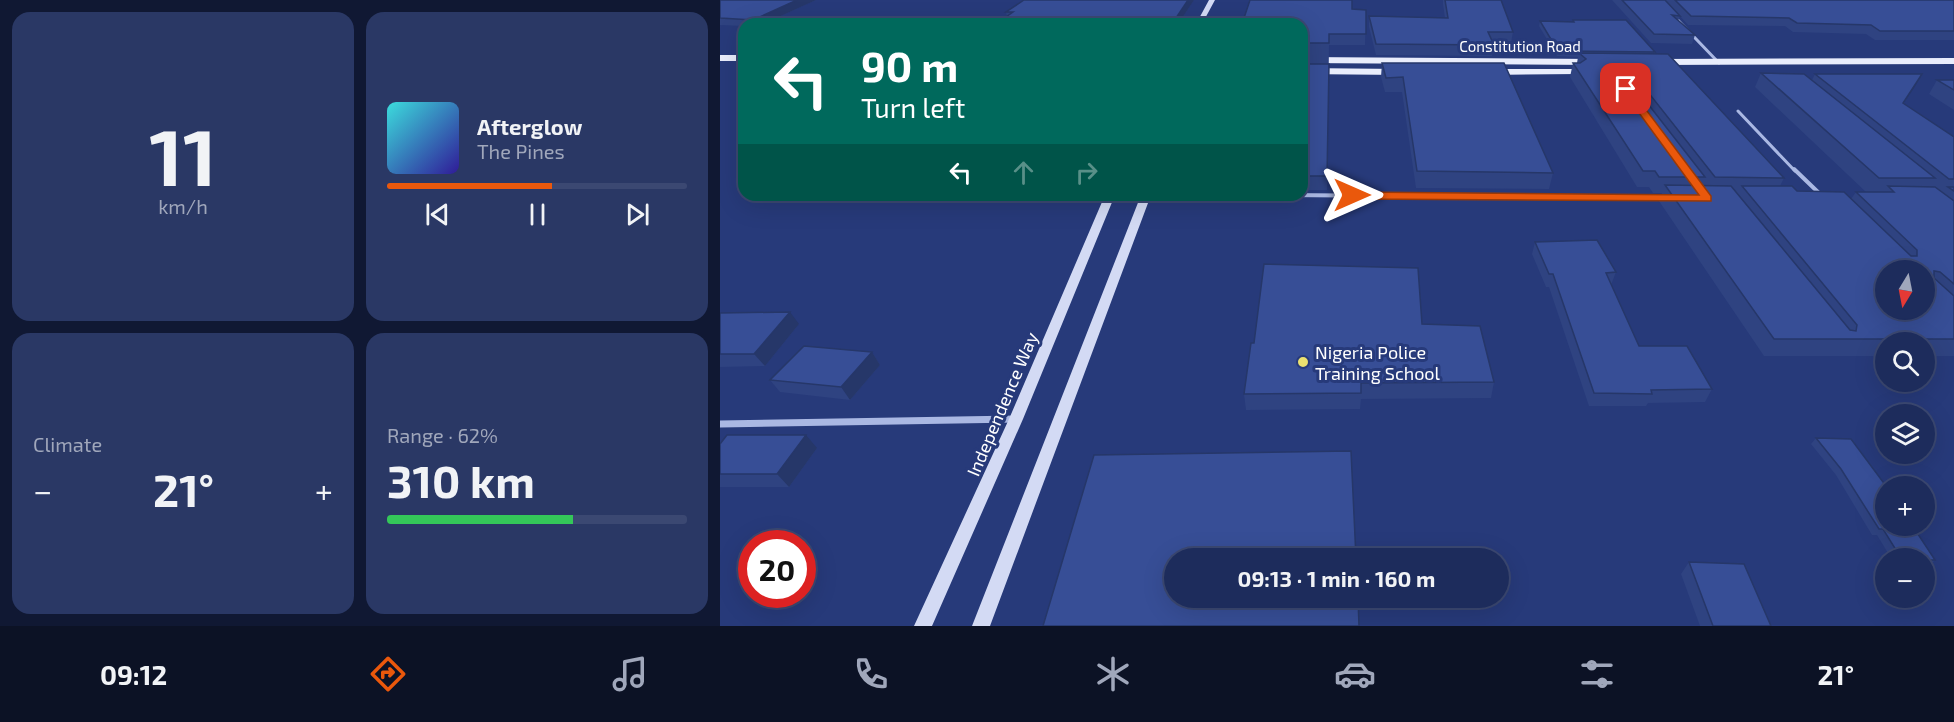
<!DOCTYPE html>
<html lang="en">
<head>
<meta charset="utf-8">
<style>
	body { margin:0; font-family:"Exo 2",sans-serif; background:#2a3865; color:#f1f3f6; height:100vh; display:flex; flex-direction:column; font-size:22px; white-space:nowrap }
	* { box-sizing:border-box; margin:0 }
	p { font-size:20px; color:#a0a7bb }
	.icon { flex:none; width:33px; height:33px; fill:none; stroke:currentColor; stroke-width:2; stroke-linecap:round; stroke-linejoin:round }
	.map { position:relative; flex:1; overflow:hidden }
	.side { display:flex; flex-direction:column; gap:12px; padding:12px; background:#101833; width:720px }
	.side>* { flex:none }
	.banner { position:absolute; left:18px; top:18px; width:570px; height:183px; border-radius:18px; box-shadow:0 6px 24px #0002,0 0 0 2px #3b4872; background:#00695c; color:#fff; overflow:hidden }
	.needle { width:39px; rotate:190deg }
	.buttons { position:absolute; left:1155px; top:260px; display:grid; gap:12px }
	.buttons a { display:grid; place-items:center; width:60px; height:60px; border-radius:50%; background:#1d2c5c; box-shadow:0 6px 24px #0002,0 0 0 2px #3b4872; font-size:30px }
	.speed { position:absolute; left:18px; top:530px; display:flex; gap:12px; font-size:30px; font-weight:700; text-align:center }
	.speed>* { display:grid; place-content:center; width:78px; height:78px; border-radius:50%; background:#1d2c5c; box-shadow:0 6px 24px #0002,0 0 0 2px #3b4872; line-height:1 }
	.speed .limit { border:9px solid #d22; background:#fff; color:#111 }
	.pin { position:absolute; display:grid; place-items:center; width:51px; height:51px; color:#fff; margin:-26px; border-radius:12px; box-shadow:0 3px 9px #0006 }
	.me { position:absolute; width:66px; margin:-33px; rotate:90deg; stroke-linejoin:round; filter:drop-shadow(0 0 4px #0008) }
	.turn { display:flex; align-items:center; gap:21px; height:126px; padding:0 24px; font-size:27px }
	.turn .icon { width:78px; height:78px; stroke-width:2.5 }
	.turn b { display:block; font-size:42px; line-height:51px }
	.lanes { display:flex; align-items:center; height:57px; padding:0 24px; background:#0003; justify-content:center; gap:30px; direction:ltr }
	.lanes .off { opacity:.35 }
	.big { font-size:45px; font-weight:700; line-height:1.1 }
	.side .tile { flex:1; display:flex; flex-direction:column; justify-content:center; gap:9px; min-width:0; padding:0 21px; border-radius:18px; background:#2a3865 }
	.side .dial { align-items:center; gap:0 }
	.dial b { font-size:78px; line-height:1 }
	.song { display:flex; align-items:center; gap:18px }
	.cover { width:72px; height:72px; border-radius:9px; background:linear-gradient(135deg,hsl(180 70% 55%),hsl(250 70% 35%)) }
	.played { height:6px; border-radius:3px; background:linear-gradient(90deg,#ea580c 55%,#3b4872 55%) }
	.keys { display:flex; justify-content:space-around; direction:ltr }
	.heat { display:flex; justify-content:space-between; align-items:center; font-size:33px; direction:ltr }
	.charge { height:9px; border-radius:4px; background:linear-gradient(90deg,#34c759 62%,#3b4872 0) }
	.side .tiles { flex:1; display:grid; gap:12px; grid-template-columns:repeat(2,1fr) }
	.trip { position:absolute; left:444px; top:548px; width:345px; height:60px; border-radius:30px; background:#1d2c5c; box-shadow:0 6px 24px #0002,0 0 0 2px #3b4872; font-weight:700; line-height:60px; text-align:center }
	.dock { display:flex; height:96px; justify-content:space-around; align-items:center; background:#0c1225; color:#a0a7bb }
	.dock .icon { width:42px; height:42px }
	.dock .current { color:#ea580c }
	.dock b { font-size:27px; color:#f1f3f6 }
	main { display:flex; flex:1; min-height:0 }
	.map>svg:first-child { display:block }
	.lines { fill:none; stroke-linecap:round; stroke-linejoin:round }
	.lane-far1 { stroke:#aab8e3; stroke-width:3 }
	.lane { stroke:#aab8e3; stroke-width:4 }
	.street-far1 { stroke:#aab8e3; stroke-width:3 }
	.street { stroke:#aab8e3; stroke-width:7 }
	.secondary { fill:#d3daf4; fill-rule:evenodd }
	.primary { fill:#e9edfc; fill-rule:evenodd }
	.wall { fill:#2f4381 }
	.shaded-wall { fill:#263769 }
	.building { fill:#374e96; stroke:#263769; stroke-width:1.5; fill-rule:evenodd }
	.route { fill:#ea580c; stroke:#983908; stroke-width:1.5 }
	.poi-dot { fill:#ebe170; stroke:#273a7a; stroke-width:2 }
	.labels { text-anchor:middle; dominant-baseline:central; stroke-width:6; stroke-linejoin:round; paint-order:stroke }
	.far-street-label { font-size:15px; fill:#fff; stroke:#273a7a }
	.poi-label { font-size:18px; fill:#fff; stroke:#273a7a; text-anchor:start }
	.street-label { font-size:18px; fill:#fff; stroke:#273a7a }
</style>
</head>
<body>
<main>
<section class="side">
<div class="tiles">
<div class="tile dial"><b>11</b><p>km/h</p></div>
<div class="tile">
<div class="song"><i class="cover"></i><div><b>Afterglow</b><p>The Pines</p></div></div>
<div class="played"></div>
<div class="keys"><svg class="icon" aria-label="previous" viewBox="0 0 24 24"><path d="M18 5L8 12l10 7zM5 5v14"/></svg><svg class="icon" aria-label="pause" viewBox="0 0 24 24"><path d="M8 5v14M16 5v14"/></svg><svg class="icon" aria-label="next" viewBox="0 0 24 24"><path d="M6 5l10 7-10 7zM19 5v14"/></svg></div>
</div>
<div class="tile"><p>Climate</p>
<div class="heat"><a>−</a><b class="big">21°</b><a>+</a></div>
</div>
<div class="tile"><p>Range · 62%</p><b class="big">310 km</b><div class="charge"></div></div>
</div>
</section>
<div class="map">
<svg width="1234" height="626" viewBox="0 0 1234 626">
	<rect width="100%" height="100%" fill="#273a7a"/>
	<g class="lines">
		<path class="lane-far1" d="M1018,111L1075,171"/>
		<path class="lane" d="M1074,169L1101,195
			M563,195L943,198"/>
		<path class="street-far1" d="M954,16L999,63"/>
		<path class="street" d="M0,424L296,419"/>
		<path class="secondary" d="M489,0H495L482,24H476Z
			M385,195H395L303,419L212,626H194L289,419Z
			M421,195H431L270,626H252Z"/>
		<path class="primary" d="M0,55H24V61H0Z
			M582,57L877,59L881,62L877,65L582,63Z
			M1234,58V64L937,65L933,62L937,59Z
			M582,68L681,69L686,72L681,75L582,74Z
			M855,69L858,70V74L768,75L763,72L768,69Z"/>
	</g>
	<path class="wall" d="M0,0H96L43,24H24V26L0,25Z
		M474,0L458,24H276L287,17L286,12Z
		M723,0H781L793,32L791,43H773L774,45L772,56L656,55L649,27V16L725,18L723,4Z
		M892,0H1234V40H1155L1146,34L1073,32L1065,26L968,25L960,16L958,21L975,35L972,44L931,43Z
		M632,9L646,10L645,45H609L607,190H582V24Z
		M853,20L935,52V54L1064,178L1060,186L1077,191L1131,199L1136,192H1146L1035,87L1041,73L1092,80L1095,74H1202L1184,103L1234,137V356H1204V342H1166V356H1044L939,201L942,193H933L929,187H917L850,77L853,63H857L858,57L837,56L819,26L820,21L853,22Z
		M662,63L833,173L829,189L696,188L682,92H665L661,77Z
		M1217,80H1234V110L1209,94Z
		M236,195H279L276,199H238Z
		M815,242L896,272L891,285L919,346L992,389L985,402L928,403L926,406H869L829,287H826L812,254Z
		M0,313L79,324L45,366L0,367Z
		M702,324L774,382L771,398L641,399L640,409L526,410L524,394Z
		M152,352L160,365L130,400L60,392L50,380Z
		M1096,438L1215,560L1208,567L1204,566V558H1171L1157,535H1152L1116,475L1091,444Z
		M0,444L97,448L69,487H0Z
		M969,562L1051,626H980L961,574Z"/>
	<path class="shaded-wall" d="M77,0H96L43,24H36L33,20Z
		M468,0H474L458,24H452Z
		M1202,74L1194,88L1174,117L1183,103Z
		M70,312L79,324L45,366L34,354Z
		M152,352L160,365L130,400L121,387Z
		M86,435L97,448L69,487L57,474Z"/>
	<path class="building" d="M0,0H77L33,20L0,18Z
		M304,0H468L452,24H276L293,12H286Z
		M530,0H632V9L646,10V34H609V43H582V24H522Z
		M725,0H781L793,32H768L774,45L656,44L649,16L728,18Z
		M902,0H945L960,16L952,15L975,35L934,34Z
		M955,0H1234V31H1160L1151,25L1077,23L1069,18L971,16Z
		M853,20H906L935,52L838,51L820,21L854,22Z
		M859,53L948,54L1064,178L995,177L913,73L909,71L907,77L985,177H939L935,171H923L853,63H860L866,59Z
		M662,63H784L833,173L697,171L683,77L666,78Z
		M582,64H609L607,176H582Z
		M1041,73L1084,74L1215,178H1159Z
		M1095,74H1202L1183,103L1234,137V179H1229Z
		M1217,80H1234V90Z
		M945,185L1011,186L1130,330L1136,331L1137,325L1022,186H1072L1077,191L1124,192L1191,256H1197V250L1136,192H1174L1168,186L1215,187L1234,201V284L1220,272L1214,271V278L1234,296V339H1054ZM1166,270H1204V309H1166Z
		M1228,187H1234V191Z
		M877,240L896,272L886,273L919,346H967L992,389L931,390L932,394L874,393L833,274H829L815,242Z
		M544,264L698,268L702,324L760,326L774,382L641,383V393L524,394L531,343H534Z
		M70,312L34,354H0V313Z
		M84,346L152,352L121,387L50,380Z
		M7,435H86L57,474H0V444Z
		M1096,438L1131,439L1166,486V525H1192L1215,560H1204V558H1181L1163,529H1159L1121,469Z
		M631,451L636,558H454V597H638L639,626H323L374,455Z
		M969,562L1024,564L1051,626H993Z"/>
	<path class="route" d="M903,87H909L991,196V201L632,199L627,195L632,192L979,195L903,91Z"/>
	<circle class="poi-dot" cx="583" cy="362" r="6"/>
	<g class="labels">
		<g class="far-street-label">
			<text x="800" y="46">Constitution Road</text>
		</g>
		<g class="poi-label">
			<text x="595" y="352">Nigeria Police<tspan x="595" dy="21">Training School</tspan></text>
		</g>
		<g class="street-label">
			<text transform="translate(282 404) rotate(-67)">Independence Way</text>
		</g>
	</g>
</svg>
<div class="buttons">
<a><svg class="needle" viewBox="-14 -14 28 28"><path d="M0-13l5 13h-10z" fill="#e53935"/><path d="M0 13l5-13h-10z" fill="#a0a7bb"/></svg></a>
<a><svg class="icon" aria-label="search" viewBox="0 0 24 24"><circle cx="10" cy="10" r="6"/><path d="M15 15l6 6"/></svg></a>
<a><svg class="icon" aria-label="layers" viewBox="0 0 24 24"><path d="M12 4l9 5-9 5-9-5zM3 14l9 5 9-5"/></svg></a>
<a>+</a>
<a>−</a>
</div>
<div class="speed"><div class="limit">20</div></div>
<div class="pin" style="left:906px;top:89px;background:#d93025"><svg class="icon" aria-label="arrive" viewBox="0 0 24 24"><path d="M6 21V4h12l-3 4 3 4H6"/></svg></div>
<svg class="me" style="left:632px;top:195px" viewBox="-20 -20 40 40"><path d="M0-17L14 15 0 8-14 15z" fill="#ea580c" stroke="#fff" stroke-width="4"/></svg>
<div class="trip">09:13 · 1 min · 160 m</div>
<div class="banner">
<div class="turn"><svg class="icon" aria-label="left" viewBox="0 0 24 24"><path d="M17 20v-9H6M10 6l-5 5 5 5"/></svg><div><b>90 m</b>Turn left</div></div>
<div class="lanes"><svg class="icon" aria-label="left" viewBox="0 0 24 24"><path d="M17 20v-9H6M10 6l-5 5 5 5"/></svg><svg class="icon off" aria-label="ahead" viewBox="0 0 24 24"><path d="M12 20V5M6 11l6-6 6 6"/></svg><svg class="icon off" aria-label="right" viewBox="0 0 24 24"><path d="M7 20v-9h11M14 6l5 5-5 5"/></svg></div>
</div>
</div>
</main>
<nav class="dock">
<b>09:12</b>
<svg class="icon current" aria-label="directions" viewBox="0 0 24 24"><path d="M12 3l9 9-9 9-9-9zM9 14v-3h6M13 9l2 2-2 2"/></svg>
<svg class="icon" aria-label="music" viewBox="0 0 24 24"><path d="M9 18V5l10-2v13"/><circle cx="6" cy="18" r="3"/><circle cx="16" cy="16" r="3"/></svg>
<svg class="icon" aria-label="phone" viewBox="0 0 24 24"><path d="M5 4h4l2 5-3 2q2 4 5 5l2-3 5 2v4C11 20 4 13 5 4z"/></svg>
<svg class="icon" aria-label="climate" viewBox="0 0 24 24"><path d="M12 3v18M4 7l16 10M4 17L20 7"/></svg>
<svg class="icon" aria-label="car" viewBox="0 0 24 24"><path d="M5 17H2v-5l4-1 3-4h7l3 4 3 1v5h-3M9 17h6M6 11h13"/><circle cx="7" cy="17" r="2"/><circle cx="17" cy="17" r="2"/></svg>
<svg class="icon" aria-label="filters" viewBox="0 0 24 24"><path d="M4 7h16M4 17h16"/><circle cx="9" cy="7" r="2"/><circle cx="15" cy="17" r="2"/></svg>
<b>21°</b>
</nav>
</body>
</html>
